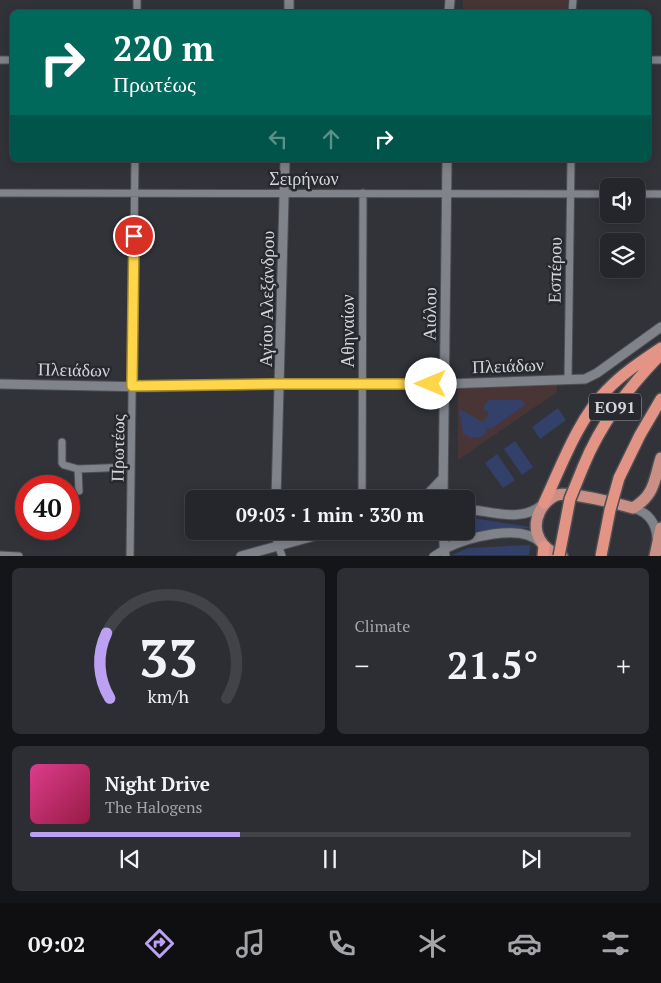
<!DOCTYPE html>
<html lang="en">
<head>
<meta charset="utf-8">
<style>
	body { margin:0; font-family:"PT Serif",serif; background:#2d2e33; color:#f1f3f6; height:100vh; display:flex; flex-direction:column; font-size:19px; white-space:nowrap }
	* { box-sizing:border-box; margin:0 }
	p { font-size:16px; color:#a3a5a9 }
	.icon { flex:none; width:28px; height:28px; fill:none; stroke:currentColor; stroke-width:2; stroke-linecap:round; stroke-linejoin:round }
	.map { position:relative; height:556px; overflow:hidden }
	.details { display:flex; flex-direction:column; gap:12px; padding:12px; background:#141518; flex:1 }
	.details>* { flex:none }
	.guide { position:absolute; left:10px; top:10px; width:641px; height:152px; border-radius:8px; box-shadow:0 2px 12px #0003,0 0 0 1px #424347; background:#00695c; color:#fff; overflow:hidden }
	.fabs { position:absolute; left:600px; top:178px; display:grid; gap:10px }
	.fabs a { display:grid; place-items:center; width:45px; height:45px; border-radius:8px; background:#25262b; box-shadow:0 2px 12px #0003,0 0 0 1px #424347; font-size:25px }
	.speed { position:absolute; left:15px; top:475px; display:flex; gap:10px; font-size:25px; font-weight:700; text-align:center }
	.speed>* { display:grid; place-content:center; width:65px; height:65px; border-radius:50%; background:#25262b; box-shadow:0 2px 12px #0003,0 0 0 1px #424347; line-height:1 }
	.speed .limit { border:8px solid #d22; background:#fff; color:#111 }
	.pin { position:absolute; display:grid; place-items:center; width:42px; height:42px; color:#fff; margin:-21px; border:2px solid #fff; border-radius:50%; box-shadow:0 1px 5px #0007 }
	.me { position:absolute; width:55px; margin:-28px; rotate:270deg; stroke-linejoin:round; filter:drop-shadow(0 0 4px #0008) }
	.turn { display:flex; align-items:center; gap:18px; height:105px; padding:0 20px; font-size:22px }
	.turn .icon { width:65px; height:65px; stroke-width:2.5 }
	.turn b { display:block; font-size:35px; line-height:42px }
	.lanes { display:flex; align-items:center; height:48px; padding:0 20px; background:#0003; justify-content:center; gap:25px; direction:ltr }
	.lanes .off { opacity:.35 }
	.big { font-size:38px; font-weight:700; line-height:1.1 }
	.details .card { flex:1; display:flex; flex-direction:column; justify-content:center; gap:8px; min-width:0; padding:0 18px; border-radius:8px; background:#2d2e33 }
	.details .dial { align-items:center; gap:0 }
	.dial svg { height:130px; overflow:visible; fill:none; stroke:#424347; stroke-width:7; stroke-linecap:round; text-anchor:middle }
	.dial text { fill:#f1f3f6; stroke:none }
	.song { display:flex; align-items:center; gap:15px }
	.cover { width:60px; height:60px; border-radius:8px; background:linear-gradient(135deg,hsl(330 70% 55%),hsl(340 70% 35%)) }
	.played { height:5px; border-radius:2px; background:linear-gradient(90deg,#bca0f2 35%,#424347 35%) }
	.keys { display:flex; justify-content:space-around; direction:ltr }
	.heat { display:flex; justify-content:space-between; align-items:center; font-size:28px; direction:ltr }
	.details .tiles { flex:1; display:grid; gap:12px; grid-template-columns:1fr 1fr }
	.card:last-child { grid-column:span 2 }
	.trip { position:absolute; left:185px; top:490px; width:290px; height:50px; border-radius:8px; background:#25262b; box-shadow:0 2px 12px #0003,0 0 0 1px #424347; font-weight:700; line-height:50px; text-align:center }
	.tabs { display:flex; height:80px; justify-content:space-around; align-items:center; background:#0f0f11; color:#a3a5a9 }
	.tabs .icon { width:35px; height:35px }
	.tabs .active { color:#bca0f2 }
	.tabs b { font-size:22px; color:#f1f3f6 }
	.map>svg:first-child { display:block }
	.education { fill:#493536 }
	.park { fill:#33406a }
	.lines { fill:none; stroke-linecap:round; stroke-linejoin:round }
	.minor-casing { stroke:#4d4f54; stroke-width:9 }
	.tertiary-casing { stroke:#4d4f54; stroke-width:11 }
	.primary-casing { stroke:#4d4f54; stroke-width:14 }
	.trunk-casing { stroke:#4d4f54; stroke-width:14 }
	.minor { stroke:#80838a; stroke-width:7 }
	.tertiary { stroke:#80838a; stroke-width:9 }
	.primary { stroke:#ca9086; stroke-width:11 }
	.trunk { stroke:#e39484; stroke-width:11 }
	.trunk-bridge-casing { stroke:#4d4f54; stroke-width:14; stroke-linecap:butt }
	.trunk-bridge { stroke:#e39484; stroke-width:11 }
	.route-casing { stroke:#a68a30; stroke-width:12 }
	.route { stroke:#ffd54a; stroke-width:9 }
	.labels { text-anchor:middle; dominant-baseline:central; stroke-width:5; stroke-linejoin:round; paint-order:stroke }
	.shield { fill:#27292f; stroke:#9fa1a6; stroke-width:1 }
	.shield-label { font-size:16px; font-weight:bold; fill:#d3d5d9 }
	.street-label { font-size:18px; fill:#d3d5d9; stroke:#27292f }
</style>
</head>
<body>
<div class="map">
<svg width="661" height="556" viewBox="0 0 661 556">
	<rect width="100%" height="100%" fill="#313339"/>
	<path class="education" d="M463,0H568V12H463Z
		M557,384V392L458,460V387Z"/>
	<path class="park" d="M489,400H522L525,405L491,429L488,428L486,430V433L479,438L475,437L472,438L463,434L459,409L483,422L488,415V411L484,410V405Z
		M558,408L566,420L540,439L532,427Z
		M515,441L533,467L522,475L504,449Z
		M497,454L515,480L503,488L485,463Z
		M466,517L536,528L494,529L476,531L462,537L456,535L452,531H466Z
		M530,545L529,555H452L468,548Z"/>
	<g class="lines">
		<g class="minor-casing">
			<path id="minor" d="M137,12V0
				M572,12L573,0
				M0,60H12
				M649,60H661
				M0,193L609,194
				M636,194H661
				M568,380L571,160
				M62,442V463L64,465L78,469L131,467
				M78,469L79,491
				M362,499L363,193
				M277,542L282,556
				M0,555L19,556
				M130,556L135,160
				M433,556L444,549"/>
		</g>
		<g class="tertiary-casing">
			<path id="tertiary" d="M289,12V0
				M449,12L450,0
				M0,384L148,387L273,384H444L585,379L597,373L661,327
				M276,499L285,160
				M423,499L443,478
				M443,499L447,160
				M633,508C648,512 656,523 657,538
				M466,509C491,511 521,523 542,505
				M443,531L445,556
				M277,537V531
				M444,549C466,538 521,522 541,543
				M241,556L333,531"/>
		</g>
		<g class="primary-casing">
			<path id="primary" d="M562,556C541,550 530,531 540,511C544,504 549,498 557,495C569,491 619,504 633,508C655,495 654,480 661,458
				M655,556L661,528"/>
		</g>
		<g class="trunk-casing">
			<path id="trunk" d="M583,467C601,423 628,388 661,354
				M619,478L640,435L661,399
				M544,503C561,467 578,419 607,390C623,373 642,361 661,348
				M543,556L544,546"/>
		</g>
		<use href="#minor" class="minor"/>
		<use href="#tertiary" class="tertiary"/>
		<use href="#primary" class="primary"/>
		<use href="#trunk" class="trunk"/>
		<g class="trunk-bridge-casing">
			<path id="trunk-bridge" d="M559,556L570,499L583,467
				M601,556L610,510L619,478"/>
		</g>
		<use href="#trunk-bridge" class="trunk-bridge"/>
	</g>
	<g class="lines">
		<g class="route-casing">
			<path id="route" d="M134,236L132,386L273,384H431"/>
		</g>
		<use href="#route" class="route"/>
	</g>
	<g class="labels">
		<rect class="shield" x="589" y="393.5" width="52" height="27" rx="4"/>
		<g class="shield-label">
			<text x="615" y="407">ΕΟ91</text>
		</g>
		<g class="street-label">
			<text x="304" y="178">Σειρήνων</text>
			<text transform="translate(554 270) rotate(-89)">Εσπέρου</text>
			<text transform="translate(266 299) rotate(-89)">Αγίου Αλεξάνδρου</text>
			<text transform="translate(429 314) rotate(-89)">Αιόλου</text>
			<text transform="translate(347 331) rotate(-90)">Αθηναίων</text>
			<text transform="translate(508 365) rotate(-2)">Πλειάδων</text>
			<text transform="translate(74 369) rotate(1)">Πλειάδων</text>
			<text transform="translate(117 448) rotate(-89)">Πρωτέως</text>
		</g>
	</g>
</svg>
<div class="fabs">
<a><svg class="icon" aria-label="sound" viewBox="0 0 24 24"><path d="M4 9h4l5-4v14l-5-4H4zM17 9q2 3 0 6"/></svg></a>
<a><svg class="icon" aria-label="layers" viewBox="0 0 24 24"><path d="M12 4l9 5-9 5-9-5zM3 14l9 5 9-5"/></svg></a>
</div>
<div class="speed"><div class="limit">40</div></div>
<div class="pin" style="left:134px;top:236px;background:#d93025"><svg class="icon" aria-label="arrive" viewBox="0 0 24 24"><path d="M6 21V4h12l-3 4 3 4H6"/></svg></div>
<svg class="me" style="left:431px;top:384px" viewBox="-20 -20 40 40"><circle r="19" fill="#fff"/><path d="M0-13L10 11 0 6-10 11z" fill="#ffd54a"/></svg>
<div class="trip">09:03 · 1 min · 330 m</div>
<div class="guide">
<div class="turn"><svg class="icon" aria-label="right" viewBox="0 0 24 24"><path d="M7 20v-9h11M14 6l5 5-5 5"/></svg><div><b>220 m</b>Πρωτέως</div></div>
<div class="lanes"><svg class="icon off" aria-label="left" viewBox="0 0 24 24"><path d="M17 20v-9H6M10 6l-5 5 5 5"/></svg><svg class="icon off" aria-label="ahead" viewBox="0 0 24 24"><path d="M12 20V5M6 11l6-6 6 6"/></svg><svg class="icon" aria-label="right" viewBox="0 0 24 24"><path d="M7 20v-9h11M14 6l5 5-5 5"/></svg></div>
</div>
</div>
<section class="details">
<div class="tiles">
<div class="card dial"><svg viewBox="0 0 100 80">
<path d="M14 69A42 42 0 1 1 86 69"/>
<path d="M14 69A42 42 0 0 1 12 29" stroke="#bca0f2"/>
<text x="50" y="56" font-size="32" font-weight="700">33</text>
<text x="50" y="72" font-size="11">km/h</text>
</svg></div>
<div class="card"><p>Climate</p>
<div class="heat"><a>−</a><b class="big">21.5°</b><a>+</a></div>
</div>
<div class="card">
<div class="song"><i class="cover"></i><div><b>Night Drive</b><p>The Halogens</p></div></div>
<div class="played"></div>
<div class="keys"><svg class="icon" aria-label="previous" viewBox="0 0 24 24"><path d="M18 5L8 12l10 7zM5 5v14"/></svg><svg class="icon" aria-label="pause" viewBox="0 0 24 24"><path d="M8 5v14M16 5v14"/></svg><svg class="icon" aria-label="next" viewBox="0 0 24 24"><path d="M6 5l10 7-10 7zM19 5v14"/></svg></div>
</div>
</div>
</section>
<nav class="tabs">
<b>09:02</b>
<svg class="icon active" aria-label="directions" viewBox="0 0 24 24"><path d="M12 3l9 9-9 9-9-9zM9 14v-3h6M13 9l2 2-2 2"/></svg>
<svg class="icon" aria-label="music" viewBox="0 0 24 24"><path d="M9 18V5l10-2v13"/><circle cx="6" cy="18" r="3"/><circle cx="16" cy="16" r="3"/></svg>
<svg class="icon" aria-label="phone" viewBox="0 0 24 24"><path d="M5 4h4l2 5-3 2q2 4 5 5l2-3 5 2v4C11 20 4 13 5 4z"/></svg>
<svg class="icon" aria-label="climate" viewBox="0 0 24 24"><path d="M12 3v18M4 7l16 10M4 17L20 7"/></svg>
<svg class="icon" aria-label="car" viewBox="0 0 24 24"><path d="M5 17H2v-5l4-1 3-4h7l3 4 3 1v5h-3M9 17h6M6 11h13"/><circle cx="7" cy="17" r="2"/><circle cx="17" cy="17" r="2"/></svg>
<svg class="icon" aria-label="filters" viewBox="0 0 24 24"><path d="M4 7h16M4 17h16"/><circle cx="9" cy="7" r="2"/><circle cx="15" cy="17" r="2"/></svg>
</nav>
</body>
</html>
